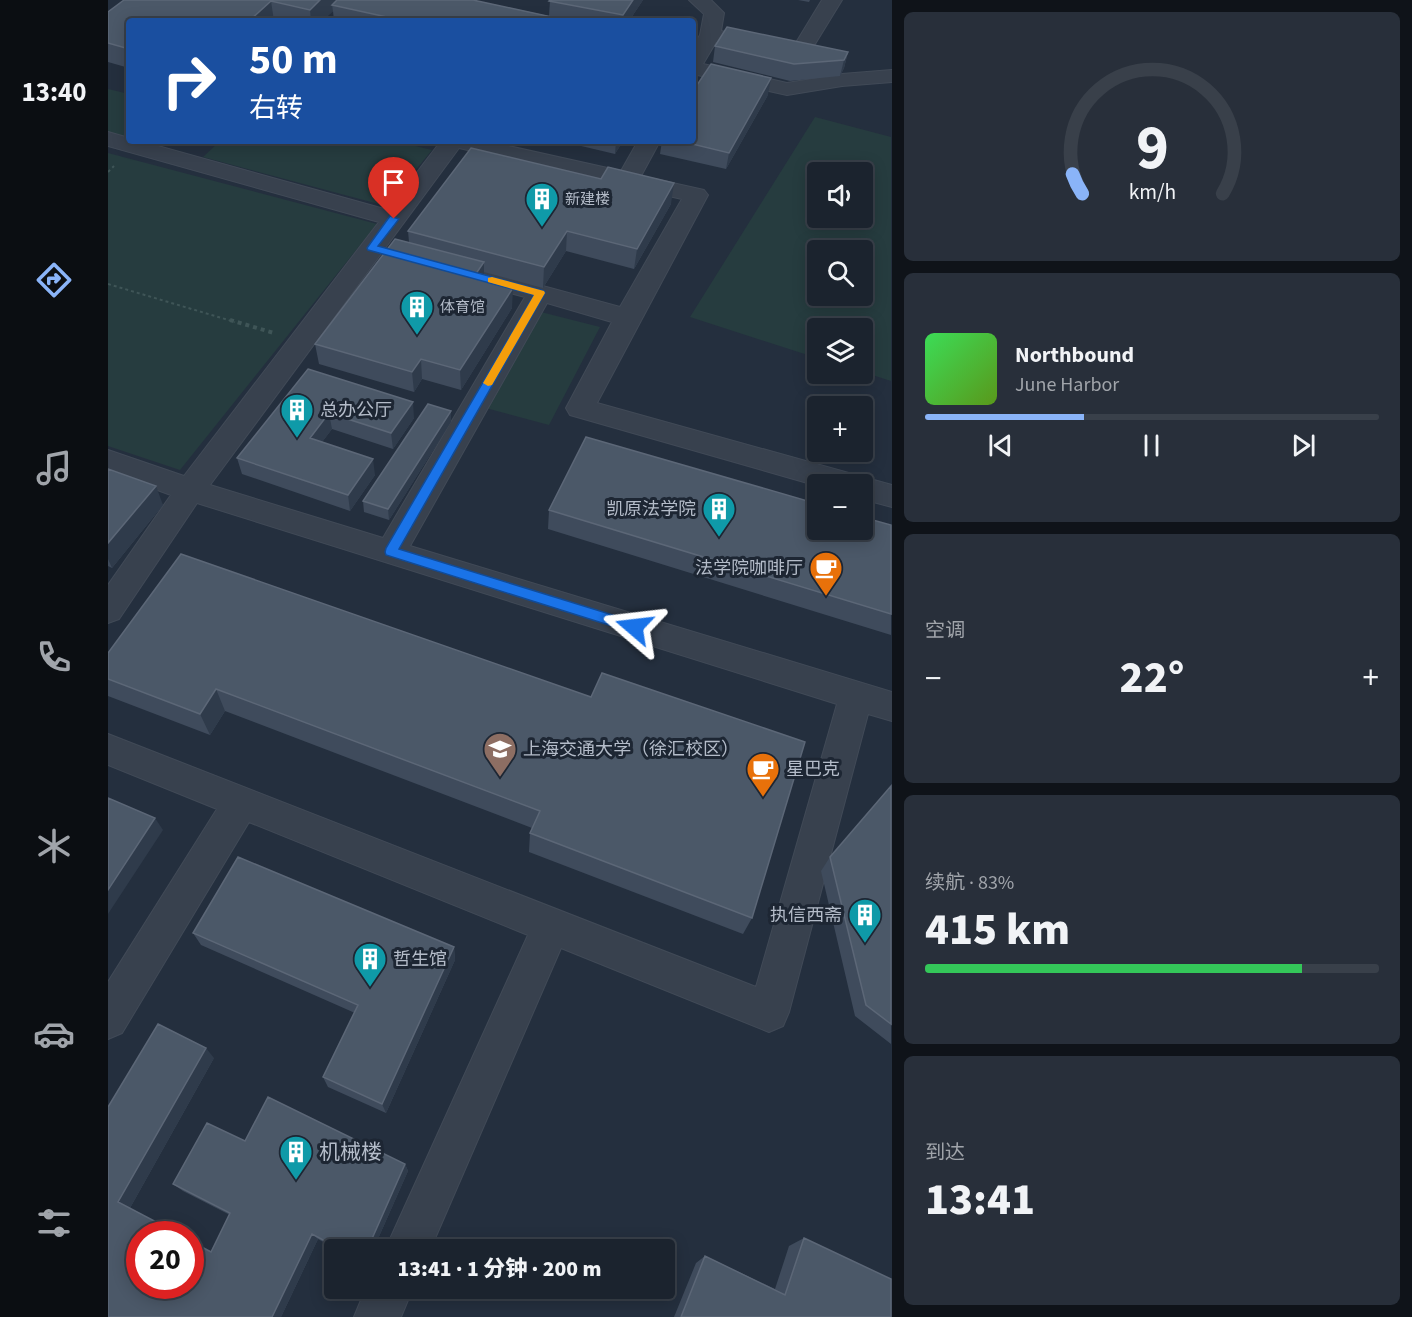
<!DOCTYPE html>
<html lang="zh">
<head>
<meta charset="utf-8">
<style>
	body { margin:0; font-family:"Source Sans 3","Noto Sans SC",sans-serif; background:#282f3a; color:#f1f3f6; height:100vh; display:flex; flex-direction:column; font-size:22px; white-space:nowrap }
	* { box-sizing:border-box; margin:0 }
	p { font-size:20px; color:#a0a4aa }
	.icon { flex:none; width:33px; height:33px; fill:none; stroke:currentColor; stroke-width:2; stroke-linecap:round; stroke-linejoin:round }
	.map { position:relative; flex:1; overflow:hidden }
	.sheet { display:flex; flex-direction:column; gap:12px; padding:12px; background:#0f1319; width:520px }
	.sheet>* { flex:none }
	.guide { position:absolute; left:18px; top:18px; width:570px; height:126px; border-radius:6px; box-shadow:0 3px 15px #0003,0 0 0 2px #39404a; background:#1a4fa0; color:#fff; overflow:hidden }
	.controls { position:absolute; left:699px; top:162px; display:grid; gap:12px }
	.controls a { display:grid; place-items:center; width:66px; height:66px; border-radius:6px; background:#1b232e; box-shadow:0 3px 15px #0003,0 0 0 2px #39404a; font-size:30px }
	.speed { position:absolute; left:18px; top:1221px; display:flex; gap:12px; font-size:30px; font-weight:700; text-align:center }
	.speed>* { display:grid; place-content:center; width:78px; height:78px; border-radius:50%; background:#1b232e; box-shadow:0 3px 15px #0003,0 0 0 2px #39404a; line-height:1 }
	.speed .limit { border:9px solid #d22; background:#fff; color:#111 }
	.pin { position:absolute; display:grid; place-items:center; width:51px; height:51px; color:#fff; margin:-62px -26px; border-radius:50% 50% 50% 0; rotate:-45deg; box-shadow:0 0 6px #0007 }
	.pin .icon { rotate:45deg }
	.me { position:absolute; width:66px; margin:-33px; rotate:287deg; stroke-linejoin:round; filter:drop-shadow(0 0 4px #0008) }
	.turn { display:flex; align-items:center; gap:21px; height:126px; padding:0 24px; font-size:27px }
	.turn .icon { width:78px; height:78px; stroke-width:2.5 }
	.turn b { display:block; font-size:42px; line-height:51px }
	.big { font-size:45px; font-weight:800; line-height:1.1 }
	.sheet .card { flex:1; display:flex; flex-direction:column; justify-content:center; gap:9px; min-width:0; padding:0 21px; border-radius:9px; background:#282f3a }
	.sheet .dial { align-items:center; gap:0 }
	.dial svg { height:156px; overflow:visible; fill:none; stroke:#39404a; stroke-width:7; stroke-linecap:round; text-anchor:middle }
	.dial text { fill:#f1f3f6; stroke:none }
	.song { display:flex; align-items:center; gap:18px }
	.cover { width:72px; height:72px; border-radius:9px; background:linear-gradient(135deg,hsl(130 70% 55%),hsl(90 70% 35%)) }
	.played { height:6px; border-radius:3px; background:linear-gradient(90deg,#8ab4f8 35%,#39404a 35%) }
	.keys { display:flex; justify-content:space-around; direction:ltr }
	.heat { display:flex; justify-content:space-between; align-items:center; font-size:33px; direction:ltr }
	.charge { height:9px; border-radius:4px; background:linear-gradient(90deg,#34c759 83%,#39404a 0) }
	.trip { position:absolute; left:216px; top:1239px; width:351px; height:60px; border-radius:6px; background:#1b232e; box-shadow:0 3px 15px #0003,0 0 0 2px #39404a; font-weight:800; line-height:60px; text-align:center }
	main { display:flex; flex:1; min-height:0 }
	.tab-bar { display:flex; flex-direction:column; width:108px; justify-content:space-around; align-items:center; background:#0b0e12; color:#a0a4aa }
	.tab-bar .icon { width:42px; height:42px }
	.tab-bar .selected { color:#8ab4f8 }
	.tab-bar b { font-size:27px; color:#f1f3f6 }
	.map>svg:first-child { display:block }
	.green { fill:#263c3f; fill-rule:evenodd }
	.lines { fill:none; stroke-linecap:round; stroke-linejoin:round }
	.minor-casing { stroke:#414a57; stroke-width:2 }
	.path-far1 { stroke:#3f5557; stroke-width:2; stroke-dasharray:3 3; stroke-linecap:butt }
	.path { stroke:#3f5557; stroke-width:4; stroke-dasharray:4 4; stroke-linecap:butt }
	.minor { fill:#38414e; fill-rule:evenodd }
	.wall { fill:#3f4b5c }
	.shaded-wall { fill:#2f3b4b }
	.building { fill:#4b5868; stroke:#5c6777; stroke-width:1.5 }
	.route { fill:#1a73e8; stroke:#114b97; stroke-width:1.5 }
	.slow { fill:#f59e0b }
	.labels { text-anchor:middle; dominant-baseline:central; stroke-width:6; stroke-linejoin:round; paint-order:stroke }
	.far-poi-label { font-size:15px; fill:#b4bcc9; stroke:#1d2633; text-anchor:start }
	.poi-label { font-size:18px; fill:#b4bcc9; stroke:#1d2633; text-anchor:start }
	.near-poi-label { font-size:21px; fill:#b4bcc9; stroke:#1d2633; text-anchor:start }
</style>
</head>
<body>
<main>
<nav class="tab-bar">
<b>13:40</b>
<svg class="icon selected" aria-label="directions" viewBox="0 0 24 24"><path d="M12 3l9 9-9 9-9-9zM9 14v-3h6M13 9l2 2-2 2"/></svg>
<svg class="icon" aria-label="music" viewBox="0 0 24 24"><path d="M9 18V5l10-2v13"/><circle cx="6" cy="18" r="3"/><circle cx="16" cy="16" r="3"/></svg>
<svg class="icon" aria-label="phone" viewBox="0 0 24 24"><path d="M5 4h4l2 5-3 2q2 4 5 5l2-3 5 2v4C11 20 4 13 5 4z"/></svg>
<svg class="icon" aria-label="climate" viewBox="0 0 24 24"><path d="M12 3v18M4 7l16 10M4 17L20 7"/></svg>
<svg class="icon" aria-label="car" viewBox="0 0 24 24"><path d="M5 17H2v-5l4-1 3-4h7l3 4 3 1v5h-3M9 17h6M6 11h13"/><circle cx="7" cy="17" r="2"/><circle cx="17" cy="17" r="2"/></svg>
<svg class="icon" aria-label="filters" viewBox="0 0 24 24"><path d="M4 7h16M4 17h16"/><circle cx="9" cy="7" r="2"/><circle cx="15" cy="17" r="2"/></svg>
</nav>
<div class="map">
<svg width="784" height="1317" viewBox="0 0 784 1317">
	<rect width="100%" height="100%" fill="#242f3e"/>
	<path class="green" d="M0,89L21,94V138L0,132Z
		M707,117L783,137V381L755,372L754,328H710L709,358L582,317ZM710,172H754V218H710ZM710,250H754V296H710Z
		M112,141H287L324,150L278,206L95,157Z
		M0,153L269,224L72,470L0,446Z
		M429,311L492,327L441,425L374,407Z"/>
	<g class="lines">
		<g class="minor-casing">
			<path id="minor" d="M581,0H603L616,13L613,31L686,46L714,0H734L699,57L692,59L608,42L595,64L679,83L734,74L784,70V82L734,86L679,95L585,74V46L592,35L596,14Z
				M0,132L21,138V141H32L280,210L333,141H378L513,171L530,141H552L533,176L596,190L600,195L489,403L784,485V507L754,499V484L710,486L462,415L458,408L504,322L439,303L302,546L784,692V721L760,714L681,1012L675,1026L661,1032L453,948L322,1250H277L420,935L141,822L14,1033L0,1039V982L109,809L0,765V734L648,987L729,704L89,503L11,619L0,623V585L63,495L0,472V450L76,476L271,222L0,146ZM351,148L574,199L512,307L332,258L323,260L319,266L323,272L417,297L275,538L102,485Z
				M258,1288H305L293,1317H246Z"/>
		</g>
		<path class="path-far1" d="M0,172L6,166
			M0,284L127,322"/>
		<path class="path" d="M122,320L166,333"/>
		<use href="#minor" class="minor"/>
	</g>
	<path class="wall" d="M16,0H365L441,16L442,0H535L521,21H226L225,11L214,21H21V68L0,62V12Z
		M690,0H702L701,2Z
		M607,46L740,52L736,68L732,76L682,81L605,62Z
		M660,95L618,169L552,154L554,141H585Z
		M452,141H515L507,154Z
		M563,204L526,269L458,251L435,288L376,272V281L404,308L353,390L314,379L306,392L211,364L207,344L301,242L300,231Z
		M200,369L306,418L285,449L224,429L214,442L267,475L242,511L134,474L129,458Z
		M343,411V422L281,520L256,512L255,501Z
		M0,469L55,505L4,568L0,566Z
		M441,510L783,525V635L440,529Z
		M73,554L644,918L635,934L421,852L422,833L424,828L117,711L102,735L0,696V653Z
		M783,786V1044L747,1016L713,871L722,857Z
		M85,933L346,947L347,960L278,1113L220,1087L215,1077L247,1013L93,945Z
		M106,1058L22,1208L103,1251L122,1215L75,1191L65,1184L137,1141L297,1164L300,1171L265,1250H229L210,1239L173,1317H0V1107Z
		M696,1238L783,1317H566L588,1263L597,1256L667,1289L681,1246Z"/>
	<path class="shaded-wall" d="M212,0H236L224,5L225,11L214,21H203L202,10Z
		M525,0H535L521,21H514L515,15Z
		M163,1L166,21H141Z
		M740,52L736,68L732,76L736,60Z
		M663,78L660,95L618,169L621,153Z
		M508,141H515L507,154Z
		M566,183L563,204L526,269L529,249Z
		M459,231L458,251L435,288L436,267Z
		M376,262V282L365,278Z
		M405,288L404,308L353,390L352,370Z
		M313,359L314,379L306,392L304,372Z
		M305,402L306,418L285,449L283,433Z
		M343,411V422L281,520L280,509Z
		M221,413L224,429L205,454L202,438Z
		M265,459L267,475L242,511L240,495Z
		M48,486L55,505L4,568L0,559V543Z
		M108,689L117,711L102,735L92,714Z
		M47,818L55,830L0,914V890Z
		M346,947L347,960L278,1113L274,1104Z
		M98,1048L106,1058L22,1208L10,1202Z
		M297,1164L300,1171L265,1250H259Z
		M204,1234L210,1239L173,1317H164Z"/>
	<path class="building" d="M16,0H212L202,10L163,1L141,21H21V49L0,43V12Z
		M229,0H365L462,21H297L224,5Z
		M442,0H525L515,15L441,1Z
		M619,27L740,52L736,60L686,64L607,46Z
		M603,64L663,78L621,153L572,141H585V91Z
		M363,148L493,179L500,167L566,183L529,249L459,231L436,267L300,231Z
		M287,239L376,262L365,278L405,288L352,370L313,359L304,372L207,344Z
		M200,369L305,402L283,433L221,413L202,438L265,459L240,495L129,458Z
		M320,404L343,411L280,509L255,501Z
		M478,437L710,504V530H754V517L783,525V614L441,510Z
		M0,469L48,486L0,543Z
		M73,554L483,697L494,673L697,742L644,918L422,833L432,811L108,689L92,714L0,679V653Z
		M783,786V1024L758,1005L722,857Z
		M0,798L47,818L0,890Z
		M130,857L346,947L274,1104L215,1077L250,1005L85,933Z
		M50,1024L98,1048L10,1202L71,1234H32V1286H82V1241L103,1252L122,1213L65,1184L99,1123L137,1141L160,1097L297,1164L259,1250H234L204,1234L164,1317H0V1107Z
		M696,1238L783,1279V1317H573L597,1256L677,1295Z"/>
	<path class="route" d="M282,216L291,219L270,246L436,291L437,293L291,549L531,623L533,627L531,631L526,633L278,555L277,552L278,548L426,295L260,250L259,248Z"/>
	<path class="slow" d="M384,277L436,291L437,293L384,385L380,386L375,383L426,295L380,282V278Z"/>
	<defs>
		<g id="building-pin" transform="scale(1.725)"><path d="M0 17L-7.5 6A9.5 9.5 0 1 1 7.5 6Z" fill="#0f9aa8" stroke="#1d2633"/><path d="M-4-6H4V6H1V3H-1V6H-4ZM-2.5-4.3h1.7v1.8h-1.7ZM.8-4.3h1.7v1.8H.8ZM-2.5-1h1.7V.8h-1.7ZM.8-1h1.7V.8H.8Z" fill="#fff"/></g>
		<g id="cafe-pin" transform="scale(1.725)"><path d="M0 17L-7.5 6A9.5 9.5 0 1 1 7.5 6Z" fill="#e8710a" stroke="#1d2633"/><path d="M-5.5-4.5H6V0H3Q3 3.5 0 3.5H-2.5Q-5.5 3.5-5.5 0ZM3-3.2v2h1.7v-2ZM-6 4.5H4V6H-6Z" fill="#fff"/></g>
		<g id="university-pin" transform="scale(1.725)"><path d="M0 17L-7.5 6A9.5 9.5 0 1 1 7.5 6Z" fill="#8d6e63" stroke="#1d2633"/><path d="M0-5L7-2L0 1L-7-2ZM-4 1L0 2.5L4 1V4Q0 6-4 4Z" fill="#fff"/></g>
	</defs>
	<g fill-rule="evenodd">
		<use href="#building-pin" x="434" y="199"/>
		<use href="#building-pin" x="309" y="307"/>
		<use href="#building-pin" x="189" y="410"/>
		<use href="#building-pin" x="611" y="509"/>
		<use href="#cafe-pin" x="718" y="568"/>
		<use href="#university-pin" x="392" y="749"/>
		<use href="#cafe-pin" x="655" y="769"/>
		<use href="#building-pin" x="757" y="915"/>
		<use href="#building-pin" x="262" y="959"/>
		<use href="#building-pin" x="188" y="1152"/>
	</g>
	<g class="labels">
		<g class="far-poi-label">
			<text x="457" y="199">新建楼</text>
			<text x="332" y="307">体育馆</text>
		</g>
		<g class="poi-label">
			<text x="212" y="410">总办公厅</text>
			<text x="588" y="509" text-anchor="end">凯原法学院</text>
			<text x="695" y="568" text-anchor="end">法学院咖啡厅</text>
			<text x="415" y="749">上海交通大学（徐汇校区）</text>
			<text x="678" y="769">星巴克</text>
			<text x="734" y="915" text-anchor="end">执信西斋</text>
			<text x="285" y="959">哲生馆</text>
		</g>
		<g class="near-poi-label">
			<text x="211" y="1152">机械楼</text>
		</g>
	</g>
</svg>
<div class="controls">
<a><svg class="icon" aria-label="sound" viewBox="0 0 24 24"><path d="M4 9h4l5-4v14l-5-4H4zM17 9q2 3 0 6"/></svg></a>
<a><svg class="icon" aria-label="search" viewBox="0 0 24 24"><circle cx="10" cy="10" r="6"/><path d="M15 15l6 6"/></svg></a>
<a><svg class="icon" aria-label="layers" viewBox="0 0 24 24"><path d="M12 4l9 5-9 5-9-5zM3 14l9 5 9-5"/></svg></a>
<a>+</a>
<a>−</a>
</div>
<div class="speed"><div class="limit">20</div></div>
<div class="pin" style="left:286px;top:219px;background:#d93025"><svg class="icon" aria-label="arrive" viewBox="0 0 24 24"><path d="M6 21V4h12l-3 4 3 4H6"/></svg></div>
<svg class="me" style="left:526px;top:627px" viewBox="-20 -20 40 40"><path d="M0-17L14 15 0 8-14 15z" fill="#1a73e8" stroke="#fff" stroke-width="4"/></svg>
<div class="trip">13:41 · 1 分钟 · 200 m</div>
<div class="guide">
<div class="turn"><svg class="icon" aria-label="right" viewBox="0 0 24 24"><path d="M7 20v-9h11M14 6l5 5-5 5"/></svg><div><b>50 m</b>右转</div></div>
</div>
</div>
<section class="sheet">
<div class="card dial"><svg viewBox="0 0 100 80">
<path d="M14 69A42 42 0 1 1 86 69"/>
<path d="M14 69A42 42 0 0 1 9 59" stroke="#8ab4f8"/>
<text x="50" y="56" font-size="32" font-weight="700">9</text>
<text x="50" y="72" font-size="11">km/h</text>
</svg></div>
<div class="card">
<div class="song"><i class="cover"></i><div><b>Northbound</b><p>June Harbor</p></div></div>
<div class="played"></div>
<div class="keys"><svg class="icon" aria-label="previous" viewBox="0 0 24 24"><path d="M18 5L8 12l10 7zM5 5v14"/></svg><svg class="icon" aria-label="pause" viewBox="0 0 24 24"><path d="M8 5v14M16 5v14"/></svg><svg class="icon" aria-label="next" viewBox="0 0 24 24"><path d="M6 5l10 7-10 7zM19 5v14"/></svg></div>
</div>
<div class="card"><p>空调</p>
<div class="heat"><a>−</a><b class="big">22°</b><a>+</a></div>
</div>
<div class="card"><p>续航 · 83%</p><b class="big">415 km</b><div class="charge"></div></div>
<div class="card"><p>到达</p><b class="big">13:41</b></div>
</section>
</main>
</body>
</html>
